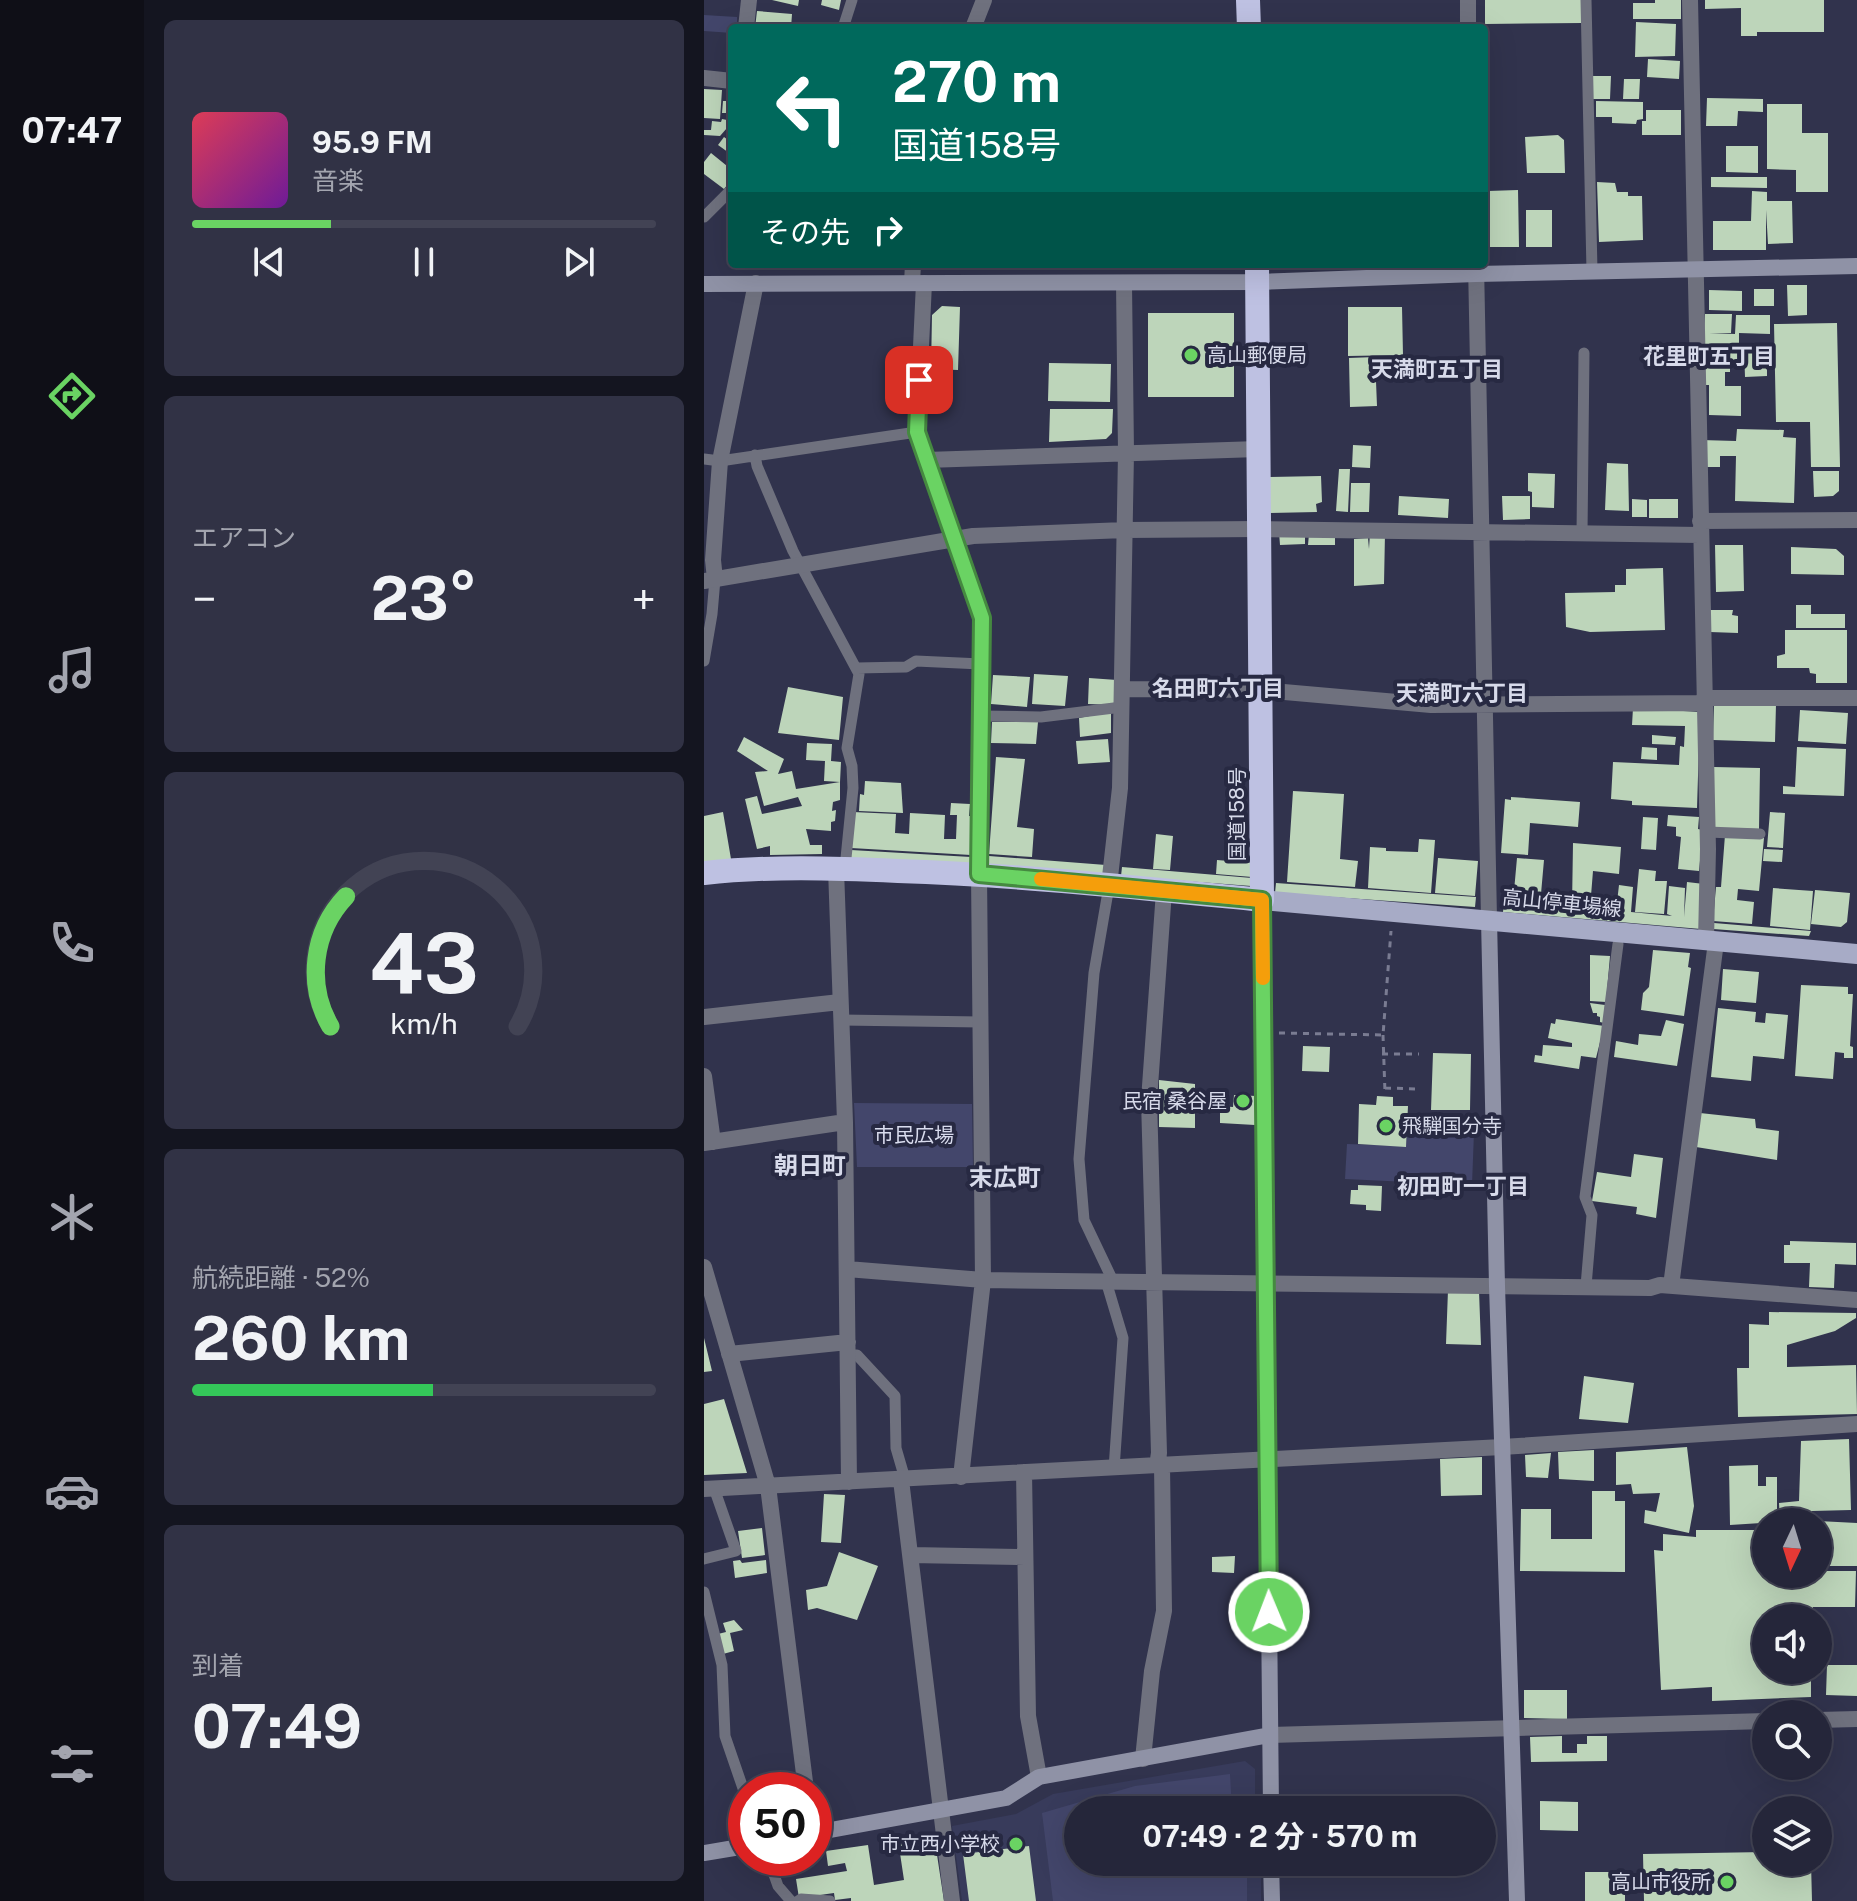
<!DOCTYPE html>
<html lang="ja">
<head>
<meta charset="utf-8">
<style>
	body { margin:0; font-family:"Public Sans","Noto Sans JP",sans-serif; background:#313245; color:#f1f3f6; height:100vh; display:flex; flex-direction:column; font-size:30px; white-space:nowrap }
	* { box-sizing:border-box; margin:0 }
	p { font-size:26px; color:#a3a5af }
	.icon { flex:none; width:44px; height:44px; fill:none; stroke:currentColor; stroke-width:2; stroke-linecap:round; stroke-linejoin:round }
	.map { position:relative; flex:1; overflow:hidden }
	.details { display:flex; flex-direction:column; gap:20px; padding:20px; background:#141520; width:560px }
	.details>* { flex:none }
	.banner { position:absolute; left:24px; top:24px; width:760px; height:244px; border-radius:8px; box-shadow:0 8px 32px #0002,0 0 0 2px #424354; background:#00695c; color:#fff; overflow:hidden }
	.needle { width:52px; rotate:184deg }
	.tools { position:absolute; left:1048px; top:1508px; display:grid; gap:16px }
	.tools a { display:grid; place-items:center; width:80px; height:80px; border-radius:50%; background:#25263a; box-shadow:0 8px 32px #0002,0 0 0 2px #424354; font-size:40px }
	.speed { position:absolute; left:24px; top:1772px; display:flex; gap:16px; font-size:40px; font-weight:700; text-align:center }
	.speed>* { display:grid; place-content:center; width:104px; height:104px; border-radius:50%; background:#25263a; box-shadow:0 8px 32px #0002,0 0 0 2px #424354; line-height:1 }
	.speed .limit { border:12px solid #d22; background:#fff; color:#111 }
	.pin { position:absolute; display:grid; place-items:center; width:68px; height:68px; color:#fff; margin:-34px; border-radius:16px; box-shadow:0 4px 12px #0006 }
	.me { position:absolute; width:88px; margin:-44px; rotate:359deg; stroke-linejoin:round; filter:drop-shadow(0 0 6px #0008) }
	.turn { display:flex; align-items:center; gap:28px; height:168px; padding:0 32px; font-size:36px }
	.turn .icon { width:104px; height:104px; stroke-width:2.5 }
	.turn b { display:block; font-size:56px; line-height:68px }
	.then { display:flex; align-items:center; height:76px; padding:0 32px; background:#0003; gap:16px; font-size:30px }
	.big { font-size:60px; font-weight:700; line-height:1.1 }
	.details .tile { flex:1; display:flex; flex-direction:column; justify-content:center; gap:12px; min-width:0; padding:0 28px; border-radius:12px; background:#313245 }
	.details .dial { align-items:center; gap:0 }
	.dial svg { height:208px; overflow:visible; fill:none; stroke:#424354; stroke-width:7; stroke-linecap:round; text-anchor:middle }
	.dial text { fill:#f1f3f6; stroke:none }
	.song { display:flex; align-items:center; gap:24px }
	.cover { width:96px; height:96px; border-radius:12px; background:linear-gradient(135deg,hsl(350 70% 55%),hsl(280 70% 35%)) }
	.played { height:8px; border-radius:4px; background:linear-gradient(90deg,#6ad363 30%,#424354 30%) }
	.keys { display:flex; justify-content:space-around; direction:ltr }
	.heat { display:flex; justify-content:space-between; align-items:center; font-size:44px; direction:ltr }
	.charge { height:12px; border-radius:6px; background:linear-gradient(90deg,#34c759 52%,#424354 0) }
	.trip { position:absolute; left:360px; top:1796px; width:432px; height:80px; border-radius:40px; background:#25263a; box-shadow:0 8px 32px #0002,0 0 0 2px #424354; font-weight:700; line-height:80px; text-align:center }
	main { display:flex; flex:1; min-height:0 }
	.tab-bar { display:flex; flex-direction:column; width:144px; justify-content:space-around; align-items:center; background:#0f0f17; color:#a3a5af }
	.tab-bar .icon { width:56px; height:56px }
	.tab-bar .current { color:#6ad363 }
	.tab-bar b { font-size:36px; color:#f1f3f6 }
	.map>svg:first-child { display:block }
	.built { fill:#383b5b }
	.green { fill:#43466b }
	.building { fill:#bdd5ba }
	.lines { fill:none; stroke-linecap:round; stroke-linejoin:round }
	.path { stroke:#7a7c92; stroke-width:3; stroke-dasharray:6 6; stroke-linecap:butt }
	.lane { stroke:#6f717e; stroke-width:11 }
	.street { stroke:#6f717e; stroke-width:16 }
	.secondary { stroke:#8f92a6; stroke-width:16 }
	.primary { stroke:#a7abc6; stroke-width:20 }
	.highway { stroke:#bec1e2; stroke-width:24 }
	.route-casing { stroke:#458940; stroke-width:20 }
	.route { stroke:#6ad363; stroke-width:14 }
	.slow { stroke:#f59e0b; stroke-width:14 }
	.poi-dot { fill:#6ad363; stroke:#272942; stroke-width:3 }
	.labels { text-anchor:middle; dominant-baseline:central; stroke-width:8; stroke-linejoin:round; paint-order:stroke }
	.poi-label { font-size:20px; fill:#d7daea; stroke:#272942; text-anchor:end }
	.street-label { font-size:20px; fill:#d7daea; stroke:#272942 }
	.park-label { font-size:20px; fill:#d9dcee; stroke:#272942 }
	.neighbourhood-label { font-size:22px; font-weight:bold; fill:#d7daea; stroke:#272942 }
	.quarter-label { font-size:24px; font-weight:bold; fill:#d7daea; stroke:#272942 }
</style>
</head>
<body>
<main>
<nav class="tab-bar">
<b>07:47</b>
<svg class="icon current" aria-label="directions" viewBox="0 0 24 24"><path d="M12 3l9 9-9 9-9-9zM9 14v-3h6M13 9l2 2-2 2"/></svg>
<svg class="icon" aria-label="music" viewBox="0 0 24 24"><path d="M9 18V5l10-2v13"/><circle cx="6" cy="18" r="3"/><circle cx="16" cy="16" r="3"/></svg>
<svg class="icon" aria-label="phone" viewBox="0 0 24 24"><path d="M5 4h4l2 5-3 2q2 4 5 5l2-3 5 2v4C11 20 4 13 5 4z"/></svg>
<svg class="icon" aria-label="climate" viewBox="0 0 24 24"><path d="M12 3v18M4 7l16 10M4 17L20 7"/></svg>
<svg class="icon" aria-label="car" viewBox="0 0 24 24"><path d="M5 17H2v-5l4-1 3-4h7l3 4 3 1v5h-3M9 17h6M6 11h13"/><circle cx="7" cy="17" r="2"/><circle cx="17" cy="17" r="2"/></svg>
<svg class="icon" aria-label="filters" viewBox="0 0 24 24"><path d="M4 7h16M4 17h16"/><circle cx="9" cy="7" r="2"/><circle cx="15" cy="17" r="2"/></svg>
</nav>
<section class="details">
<div class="tile">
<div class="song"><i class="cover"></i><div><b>95.9 FM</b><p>音楽</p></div></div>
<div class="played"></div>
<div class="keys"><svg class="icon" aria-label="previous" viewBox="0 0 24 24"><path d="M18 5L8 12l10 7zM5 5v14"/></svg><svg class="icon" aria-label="pause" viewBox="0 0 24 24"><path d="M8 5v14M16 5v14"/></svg><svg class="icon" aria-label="next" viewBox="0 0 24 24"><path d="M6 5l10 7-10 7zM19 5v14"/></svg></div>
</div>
<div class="tile"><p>エアコン</p>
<div class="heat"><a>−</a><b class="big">23°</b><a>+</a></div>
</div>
<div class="tile dial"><svg viewBox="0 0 100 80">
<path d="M14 69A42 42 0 1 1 86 69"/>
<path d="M14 69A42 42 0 0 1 20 19" stroke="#6ad363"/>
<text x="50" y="56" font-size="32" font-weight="700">43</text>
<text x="50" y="72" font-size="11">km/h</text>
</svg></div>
<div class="tile"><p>航続距離 · 52%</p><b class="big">260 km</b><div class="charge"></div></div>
<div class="tile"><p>到着</p><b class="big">07:49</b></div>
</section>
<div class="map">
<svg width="1153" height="1901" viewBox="0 0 1153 1901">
	<rect width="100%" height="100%" fill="#31334d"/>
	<path class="built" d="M541,1761L551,1769V1810H374V1862H557V1901H258L248,1826L312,1814L349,1794Z"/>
	<path class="green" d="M0,15L33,17V28H28V33L0,31Z
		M150,1103L268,1104L269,1167H153Z
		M703,1129L770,1132L768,1185L641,1179L643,1144L702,1146Z
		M526,1774L528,1810H374V1862H543V1901H349L338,1813L431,1786Z"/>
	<path class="building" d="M68,0H95L94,6Z
		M118,0H137L135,10L117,5Z
		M781,0H878V23L781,24Z
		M951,0H977V19H929V3H951Z
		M1001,0H1120V32H1053V36H1037V8L1001,9Z
		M53,11L88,14L87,28H51Z
		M932,22L972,24L971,56L931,57Z
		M944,59L976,61L975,79L943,77Z
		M889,76H907L906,99H889Z
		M920,79H936L935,99H919Z
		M0,89L18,90L16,119L0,118Z
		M1003,98L1059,99V112L1034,111L1033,126H1002Z
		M19,101H28V113H18Z
		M892,101L939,102V119L933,120L932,124L908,123V117H892Z
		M1063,104H1098V133H1124V192H1092V170L1063,169Z
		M942,110H977V135H938V121H942Z
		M18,119L23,120V128L16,136L0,135V130H7L8,121L17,122Z
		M854,135L860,140L861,173H823L821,137Z
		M20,137L28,143V155L14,145Z
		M1022,146H1054V173L1022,172Z
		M7,153L28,170V179L20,189L0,174V162Z
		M1007,177H1063V188L1007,187Z
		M893,182L911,183L913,192H924V196H938L939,240L895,242Z
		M814,190L815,247H785L784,191Z
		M1048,191L1063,192V201H1088L1089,243L1064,244L1062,210V250H1009V221H1047Z
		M822,210H848V247H822Z
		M1083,285H1103V315L1084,316Z
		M1050,289H1070V306H1050Z
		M1005,290L1038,291V311L1005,310Z
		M238,306L256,307L254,370L227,369L228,315Z
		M644,307H698L699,355L644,356Z
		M444,313H530V397H444Z
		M1001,314H1028L1027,333H1005L1031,334L1032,315H1066V334L1035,333V347L999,346Z
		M1133,323L1136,467H1107L1106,422H1072L1070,324Z
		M1063,347V376L1041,377L1040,348Z
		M998,348H1034V365H1026V372H1021V386H1037V416L1005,415V385H997Z
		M671,357L673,406L646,407L645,358Z
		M345,363L407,364L406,402L344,401Z
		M346,409H409L408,433L402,439L345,442Z
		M1033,429L1080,430L1079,437L1092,438L1090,503L1031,501L1032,456H1016V467H997V440L1032,441Z
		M649,445L667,446L666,468L648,467Z
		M903,463L924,464L925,511L901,510Z
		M635,469H646L644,512L632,511Z
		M1109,471H1135V491L1129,496L1110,497Z
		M824,473L851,474L850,508L828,507V492L824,491Z
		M617,476L618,502L612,504L613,512L566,513L565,477Z
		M647,483H666L665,512H646Z
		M695,496L745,499L744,518L694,515Z
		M798,496H826V519L799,520Z
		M928,499L943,500V517H928Z
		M945,499H974V518H945Z
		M575,532H601V544L576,545Z
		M666,533H681L680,584L650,586V539L664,538L665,549Z
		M605,534H631V545H604Z
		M1011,545H1039L1040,591L1012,592Z
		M1087,547L1132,549L1140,556V575L1087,574Z
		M959,568L961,630L886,632L862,627L861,593L911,592V585H922V569Z
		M1092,605H1107V614H1141V628H1092Z
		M1006,610H1029L1028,615L1034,616V633L1006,632Z
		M1081,630H1143V683H1112V674L1106,673L1105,668H1073V656L1081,654Z
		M330,674L364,676L361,706L328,704Z
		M289,675L326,677L323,707L287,704Z
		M385,678L413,680L411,705L384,704Z
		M84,687L139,697L135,740L74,733Z
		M1010,703L1072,704L1071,742L1009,740Z
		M929,708L996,712L993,808L928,805V801L907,799L909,762L975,765L976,746L980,747L981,726L928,725Z
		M1096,710L1144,713L1142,744L1094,741Z
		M407,712V733L376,737L375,718Z
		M288,722H334L332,744L287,743Z
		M948,735L972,737L971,745L948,744Z
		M40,737L80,759L74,774L88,771L92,789L136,782V800L129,802L128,811L132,810L131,821L127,822V831L102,829L106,845H118V854L66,855V846L53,849L41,799L53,796L58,814L98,806L94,797L60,806L51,772L64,771L33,751Z
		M404,739L406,762L374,764L372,741Z
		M103,743L128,744L127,761L137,762L136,782L120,781L121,761L102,760Z
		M938,747L953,748V760L937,759Z
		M1093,747L1142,749L1140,796L1079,794V786L1091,787Z
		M292,757L321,759L313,827L330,829L328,857L285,854Z
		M1010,767L1056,768L1055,829L1009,828Z
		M161,781L197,783L199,813L155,811L156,794L160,795Z
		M589,791L640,794L636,859L654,861L651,887L583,882Z
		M807,797L876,802L874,827L826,823L824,855L797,853L801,799L807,800Z
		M247,803L266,804L265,816H269L267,855L147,848L149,812L192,814L191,833L205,834L206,813L241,815L240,839H252L253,815H246Z
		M19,812L27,859L0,864V816Z
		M1066,812L1081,813L1079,848L1063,847Z
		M964,815L995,817L994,829L999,830L995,871L974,869L977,837L972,836V827L963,826Z
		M939,817L954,818L952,850L937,849Z
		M452,834L469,836L466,870L449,869Z
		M1021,835L1060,838L1055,891L1034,889L1033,900L1050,902L1048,924L1009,921L1012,887H1017Z
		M715,839L731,840L727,893L664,888L666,847L682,848V851L714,852Z
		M869,843L917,847L915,874L889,871L886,908L868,906Z
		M1060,849L1079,850L1078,862L1059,861Z
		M147,850L267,857V866L147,859Z
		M285,856L402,865L401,874L284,865Z
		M734,858L774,861L771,896L731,893Z
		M813,858L840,860L836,905L912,911L915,885L929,887L927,912L968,916L963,914L965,886L981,888L980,917L983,882L1000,884L997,929L799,912L800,902H809Z
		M513,860L549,863L548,877L512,874Z
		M418,867L548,878L547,886L417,876Z
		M935,869L952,871L951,881H963L960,914L931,912Z
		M572,883L772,897L771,907L571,893Z
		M1069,888L1109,891L1106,930L1066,926Z
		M1111,890L1146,893L1143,922L1137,927L1107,924Z
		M1010,923L1107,931L1105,936L1009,929Z
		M949,950L986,953L984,967L987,968L980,1016L937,1010L939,993L945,987Z
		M886,955L906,956L902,1002L886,1001Z
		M1019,969L1055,972L1052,1003L1017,1000Z
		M1097,985L1144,987V994H1149L1146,1046L1149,1047V1058H1140V1053L1131,1052L1129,1079L1091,1076Z
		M886,1003L901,1005L900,1023L896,1022V1017L893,1016V1013H889Z
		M1014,1008L1052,1012L1051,1022L1061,1023L1062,1013L1084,1015L1080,1059L1049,1056L1047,1081L1007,1077Z
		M852,1019L900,1026L892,1058L877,1056L875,1069L830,1062L831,1055L838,1056L839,1045L868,1047V1043L844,1038L847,1023L851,1024Z
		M962,1020L980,1024L973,1066L910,1057L912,1041L934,1045L935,1034L957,1036Z
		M599,1046L626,1047L625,1072L598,1071Z
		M729,1053L767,1054L766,1110H727Z
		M455,1080L491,1084V1128L455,1127Z
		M530,1095L552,1096L551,1125L516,1123V1106L529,1107Z
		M673,1096L689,1097V1106H704L702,1147L654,1144L655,1104L672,1105Z
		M996,1113L1051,1119L1052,1128L1075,1131L1073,1160L992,1147Z
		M930,1154L959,1158L952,1218L932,1214L933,1207L888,1201L893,1172L927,1177Z
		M654,1185L678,1186L677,1211L662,1210V1205L646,1204L647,1190H654Z
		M1086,1241L1152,1243V1265L1131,1264L1130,1288L1105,1287L1106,1263H1080V1245H1086Z
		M744,1290L775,1291L777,1345L742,1344Z
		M1065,1312L1152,1313V1318L1131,1331L1083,1345V1367L1152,1365L1153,1414L1034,1417L1033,1368H1045V1324L1065,1325Z
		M0,1338L8,1371L0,1372Z
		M880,1376L930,1383L924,1423L875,1419Z
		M20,1399L43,1473L0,1475V1404Z
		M1145,1439L1147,1510L1108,1511L1107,1522H1076L1075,1503L1095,1501L1097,1441Z
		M983,1447L990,1506L985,1533L940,1523L941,1510L952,1512L956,1493L929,1494L927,1484L912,1485V1452Z
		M890,1450V1481L855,1479L854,1452Z
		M847,1453L844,1478L822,1477L821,1455Z
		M778,1457V1495L737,1496L736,1459Z
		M1054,1465V1486H1062V1477H1073V1522L1026,1525L1025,1466Z
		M888,1491H911V1501H921V1572L816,1571L817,1509H847V1539H888Z
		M120,1494L141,1495L137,1543L117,1542Z
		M1114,1521L1153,1523V1566H1114Z
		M58,1528L61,1555L38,1558L34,1531Z
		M992,1530H1062V1574H1095L1096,1578H1103L1104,1574H1114V1571H1152L1151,1607H1109L1108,1618H1062V1670H1107V1697L1008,1701V1687L957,1690L950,1550L959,1551V1534L992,1537Z
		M135,1552L174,1566L153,1620L113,1608L104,1610L102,1590L123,1586Z
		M531,1556L530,1573L508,1572V1557Z
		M36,1560L38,1563L62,1560L63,1573L31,1578L29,1561Z
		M30,1620L39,1630L26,1633L30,1651L19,1654L14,1634L22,1632L19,1623Z
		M1123,1665H1153V1696L1122,1695Z
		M820,1690H863V1719L820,1718Z
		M858,1736V1753H873V1744H883V1736H903V1761L827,1762L826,1737Z
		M836,1801L874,1802V1831L836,1830Z
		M230,1835L240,1901H147V1898L131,1900L130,1893L95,1898L92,1879L143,1871L141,1863L124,1866L122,1851L164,1845L170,1885L200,1880L194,1840Z
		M325,1846L332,1901H265L259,1854Z
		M1062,1852V1862H1107L1108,1901H940L939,1854Z
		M881,1872H921V1901H881Z"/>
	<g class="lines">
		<path class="path" d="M575,1033L679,1035L687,931
			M679,1035L681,1093
			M678,1054H715
			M681,1088L714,1089"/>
		<path class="lane" d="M882,0L888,271
			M139,28L148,0
			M0,217L28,189
			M51,455L53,466L89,551L155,674L143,748L148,766L149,788L141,868
			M0,459L16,461L213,432
			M878,534L880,353
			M0,661L8,614L11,579
			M153,668L202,667L212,661L277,664
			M276,716L337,717L418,707
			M1003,832L1056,834
			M405,886L390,973L375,1159L380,1220L409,1281
			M137,1020L277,1022
			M402,1281L419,1338L410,1469
			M882,1286L888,1215L881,1197L914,944
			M144,1355H153L191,1396L192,1448L201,1479
			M0,1559L32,1551L10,1488
			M0,1592L18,1665L21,1736L42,1797
			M64,1858L74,1886L87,1901
			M94,1901L97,1899L126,1901"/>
		<path class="street" d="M764,0V28
			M986,0L1004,849L1002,941
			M42,28L45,0
			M269,28L280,0
			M0,78L28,81
			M772,264L785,919
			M208,283L209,264
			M220,283L213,432L278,618L275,874L279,1280L257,1477
			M222,460L554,449
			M996,521L1153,520
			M11,579L9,560L16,461L52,283
			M0,581L269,536L421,530L555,529L996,535
			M418,689L557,690L727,705L1001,703
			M1000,698H1153
			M132,869L141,1122L145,1482
			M405,886L416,788L422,453L420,283
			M0,1017L136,1002
			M0,1076L9,1142
			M0,1143L141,1122
			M0,1267L64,1486L102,1790
			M143,1269L279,1280L946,1288L956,1285L1153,1300
			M967,1286L1012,942
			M25,1354L144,1342
			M453,1466L455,1453L445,1100L460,891
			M320,1472L324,1716L335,1777
			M197,1480L248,1901
			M0,1489L798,1447L1153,1424
			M207,1555L320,1557
			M1114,1720L1153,1719
			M566,1735L1062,1721
			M439,1759L448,1671L460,1611L458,1465"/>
		<path class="secondary" d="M0,284L553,282L772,274L1153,266
			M558,900L567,1810
			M785,919L793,1286L813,1901
			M110,1833L302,1798L335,1777L566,1735
			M0,1853L42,1846
			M567,1862L568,1901"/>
		<path class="primary" d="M558,900L1153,954"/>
		<path class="highway" d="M544,0L545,28
			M0,873C64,866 130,868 194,871C316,875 437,888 558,900L553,264"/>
	</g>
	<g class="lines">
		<g class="route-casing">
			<path id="route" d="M215,380L213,432L278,618L275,874L558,900L565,1612"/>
		</g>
		<use href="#route" class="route"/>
		<path class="slow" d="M337,879L558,900L559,978"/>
	</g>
	<g class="poi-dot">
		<circle cx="487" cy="355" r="8"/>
		<circle cx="539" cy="1101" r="8"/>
		<circle cx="682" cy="1126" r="8"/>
		<circle cx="312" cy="1844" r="8"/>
		<circle cx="1023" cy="1882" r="8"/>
	</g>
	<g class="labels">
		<g class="poi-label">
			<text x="503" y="355" text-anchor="start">高山郵便局</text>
			<text x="523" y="1101">民宿 桑谷屋</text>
			<text x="698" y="1126" text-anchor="start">飛騨国分寺</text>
			<text x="296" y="1844">市立西小学校</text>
			<text x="1007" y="1882">高山市役所</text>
		</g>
		<g class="street-label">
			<text transform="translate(533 814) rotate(-90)">国道158号</text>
			<text transform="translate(858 903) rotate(6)">高山停車場線</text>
		</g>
		<g class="park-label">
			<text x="210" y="1135">市民広場</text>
		</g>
		<g class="neighbourhood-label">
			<text x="1005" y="356">花里町五丁目</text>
			<text x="733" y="369">天満町五丁目</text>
			<text x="514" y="688">名田町六丁目</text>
			<text x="758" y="693">天満町六丁目</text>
			<text x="759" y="1186">初田町一丁目</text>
		</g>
		<g class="quarter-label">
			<text x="106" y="1165">朝日町</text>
			<text x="301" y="1177">末広町</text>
		</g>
	</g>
</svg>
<div class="tools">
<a><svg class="needle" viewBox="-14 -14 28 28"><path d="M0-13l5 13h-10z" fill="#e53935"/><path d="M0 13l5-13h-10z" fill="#a3a5af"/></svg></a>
<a><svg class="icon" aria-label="sound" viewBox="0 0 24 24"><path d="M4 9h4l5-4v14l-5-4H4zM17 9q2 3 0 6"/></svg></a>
<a><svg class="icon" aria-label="search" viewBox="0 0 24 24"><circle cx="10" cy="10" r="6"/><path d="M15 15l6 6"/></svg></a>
<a><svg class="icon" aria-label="layers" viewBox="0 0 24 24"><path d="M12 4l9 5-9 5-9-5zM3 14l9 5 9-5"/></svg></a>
</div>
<div class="speed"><div class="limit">50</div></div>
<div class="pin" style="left:215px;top:380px;background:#d93025"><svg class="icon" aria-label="arrive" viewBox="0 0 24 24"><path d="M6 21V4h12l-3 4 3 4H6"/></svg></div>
<svg class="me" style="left:565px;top:1612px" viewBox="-20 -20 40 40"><circle r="17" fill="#6ad363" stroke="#fff" stroke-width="3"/><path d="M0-11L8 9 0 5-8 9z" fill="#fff"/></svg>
<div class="trip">07:49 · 2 分 · 570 m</div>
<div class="banner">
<div class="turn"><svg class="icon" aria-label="left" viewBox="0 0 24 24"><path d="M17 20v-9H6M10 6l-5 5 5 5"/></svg><div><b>270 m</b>国道158号</div></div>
<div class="then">その先<svg class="icon" aria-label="right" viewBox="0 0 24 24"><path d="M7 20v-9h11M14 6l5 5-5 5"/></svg></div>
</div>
</div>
</main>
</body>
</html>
